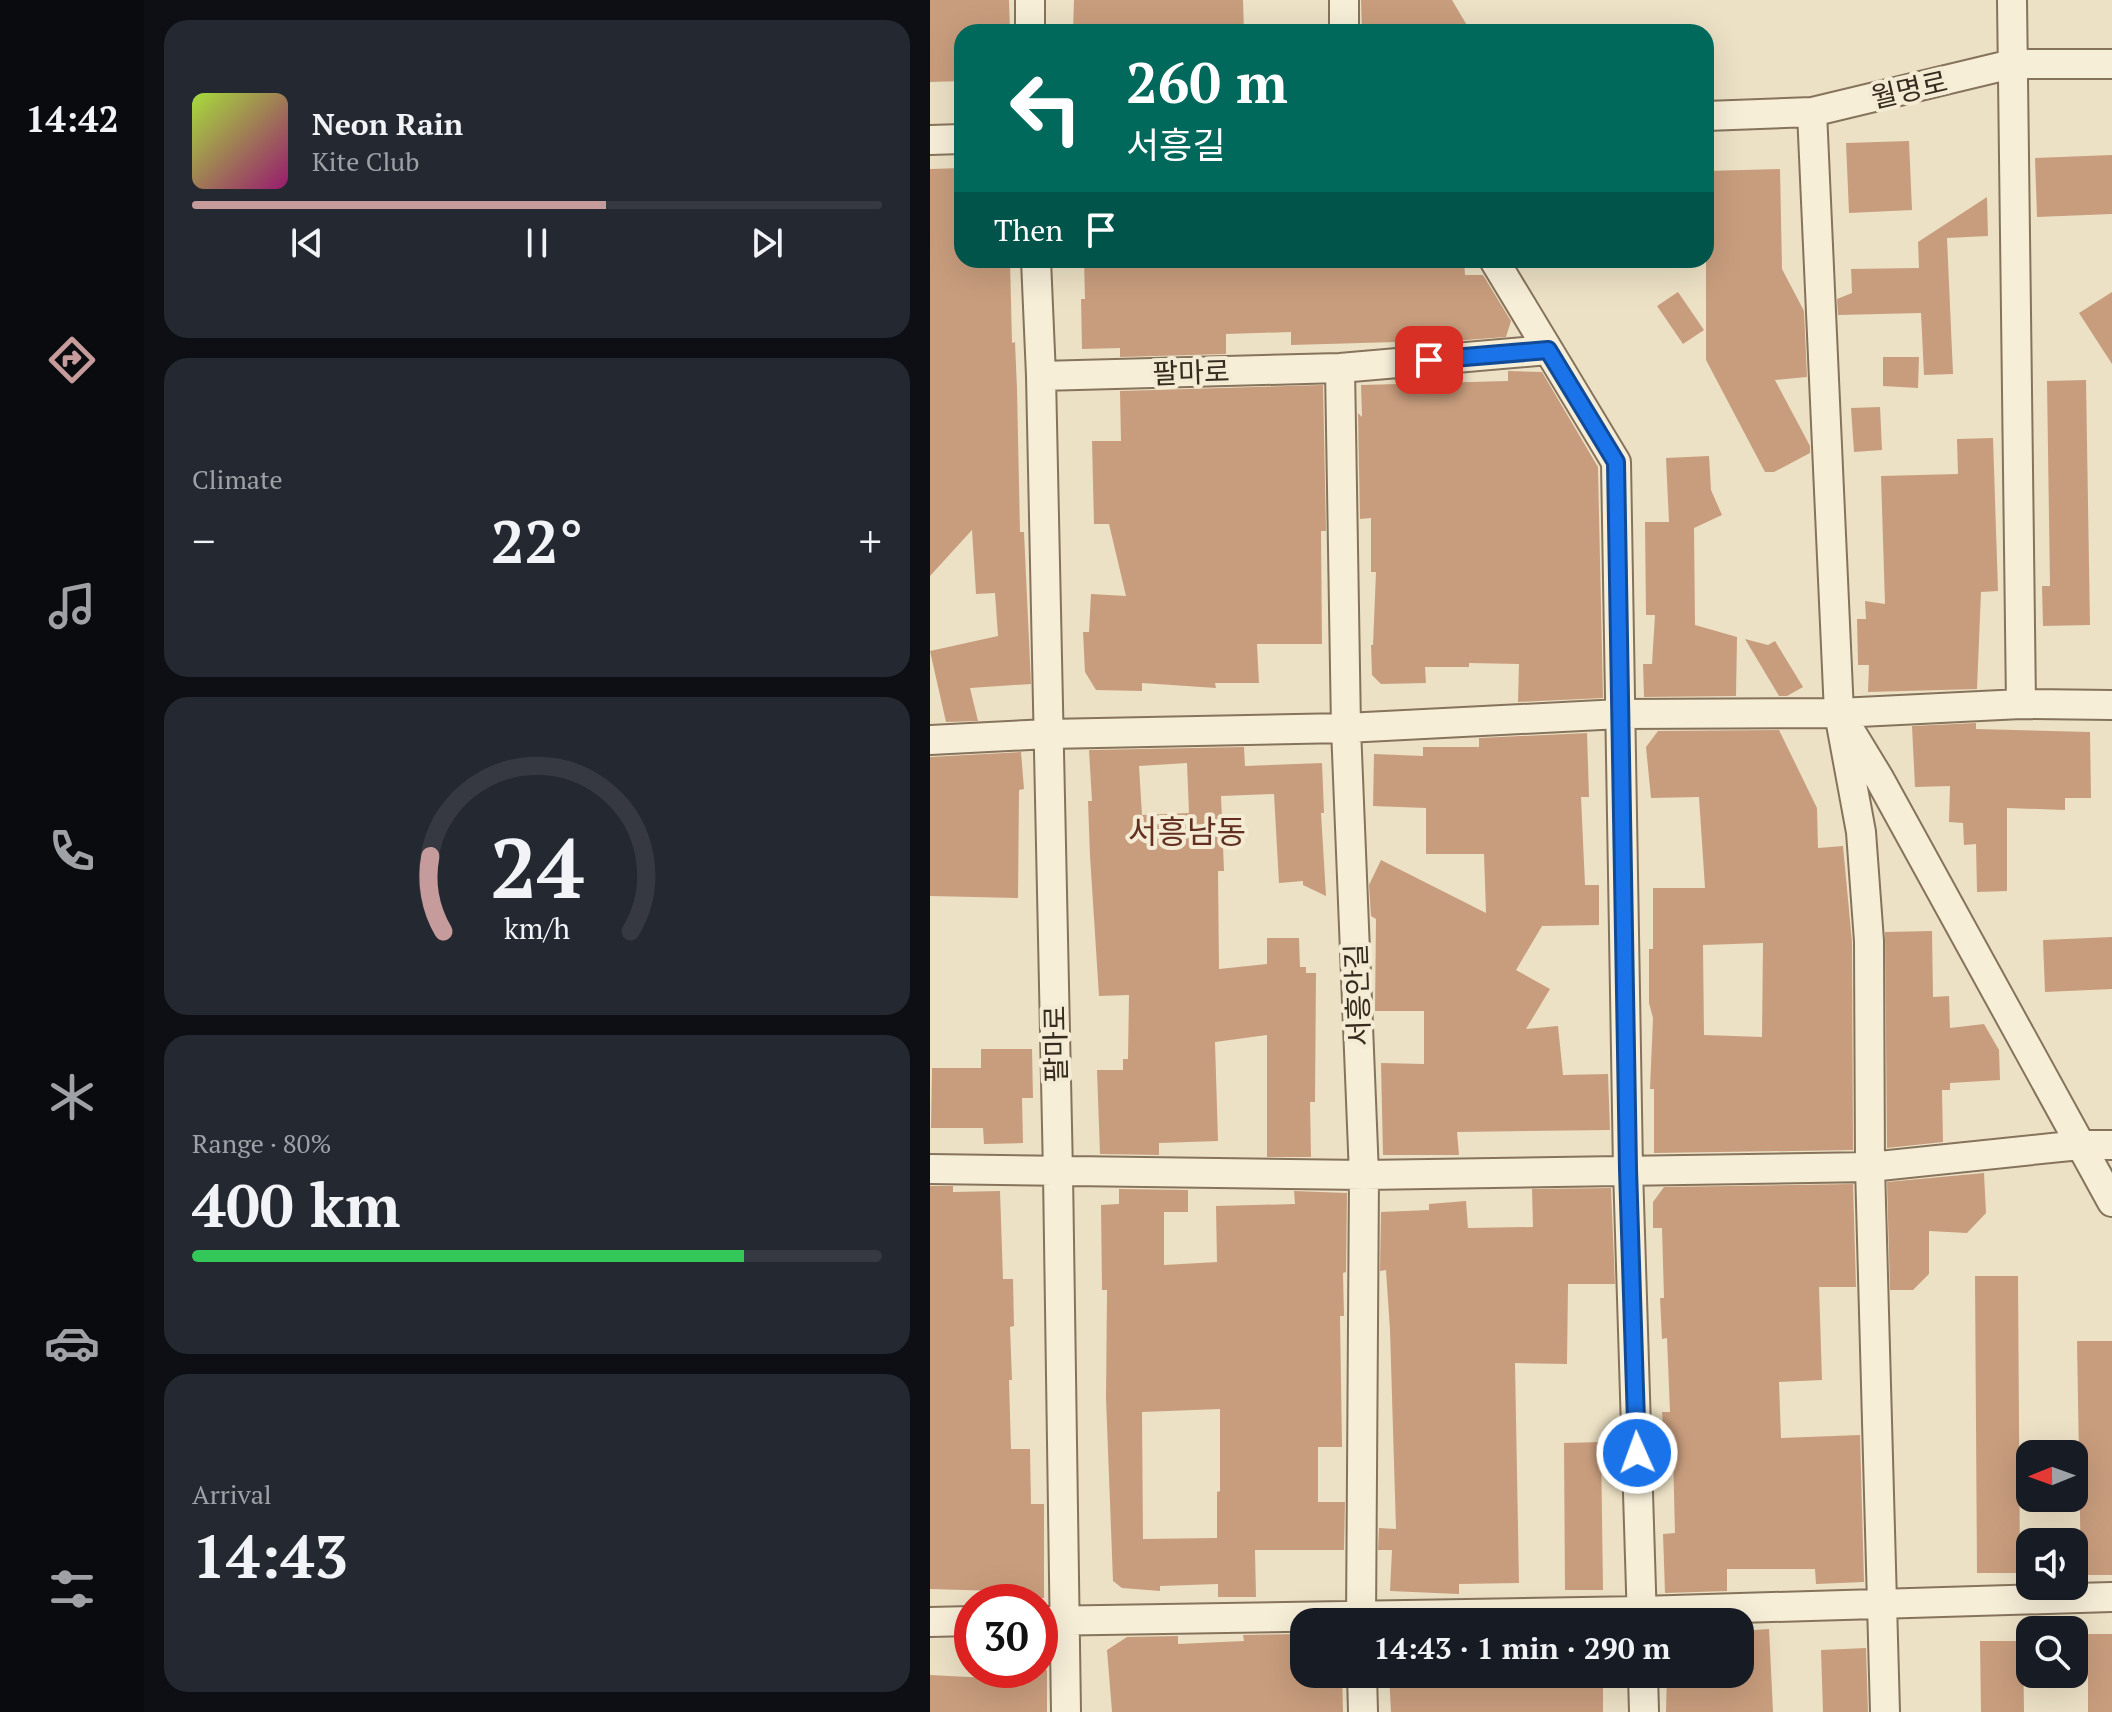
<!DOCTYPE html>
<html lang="en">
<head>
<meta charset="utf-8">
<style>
	body { margin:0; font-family:"PT Serif","Noto Sans KR",serif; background:#242831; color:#f1f3f6; height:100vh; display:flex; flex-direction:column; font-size:30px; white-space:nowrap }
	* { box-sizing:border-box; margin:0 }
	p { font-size:26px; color:#9ea1a6 }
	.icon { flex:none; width:44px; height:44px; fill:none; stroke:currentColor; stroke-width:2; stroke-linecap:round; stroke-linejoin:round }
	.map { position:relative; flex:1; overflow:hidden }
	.panel { display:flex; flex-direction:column; gap:20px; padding:20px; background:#0d0f14; width:786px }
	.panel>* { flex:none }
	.top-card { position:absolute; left:24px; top:24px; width:760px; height:244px; border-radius:24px; box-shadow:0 8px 32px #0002; background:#00695c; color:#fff; overflow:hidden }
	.needle { width:52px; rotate:269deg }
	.fabs { position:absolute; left:1086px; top:1440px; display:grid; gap:16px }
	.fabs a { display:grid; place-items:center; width:72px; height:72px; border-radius:16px; background:#171b24; box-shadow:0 8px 32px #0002; font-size:40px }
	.speed { position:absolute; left:24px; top:1584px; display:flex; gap:16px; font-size:40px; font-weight:700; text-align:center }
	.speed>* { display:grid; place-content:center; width:104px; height:104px; border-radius:50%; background:#171b24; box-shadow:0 8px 32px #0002; line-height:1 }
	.speed .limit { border:12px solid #d22; background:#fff; color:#111 }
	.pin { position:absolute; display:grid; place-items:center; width:68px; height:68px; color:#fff; margin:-34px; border-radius:16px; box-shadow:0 4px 12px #0006 }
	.me { position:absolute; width:88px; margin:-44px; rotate:358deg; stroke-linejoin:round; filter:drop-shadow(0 0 6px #0008) }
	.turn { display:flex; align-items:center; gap:28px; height:168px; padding:0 40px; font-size:36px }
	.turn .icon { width:104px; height:104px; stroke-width:2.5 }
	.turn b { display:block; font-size:56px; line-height:68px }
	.then { display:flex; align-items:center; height:76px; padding:0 40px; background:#0003; gap:16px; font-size:30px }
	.big { font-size:60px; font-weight:700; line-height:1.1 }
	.panel .tile { flex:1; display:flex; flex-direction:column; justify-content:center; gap:12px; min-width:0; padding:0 28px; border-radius:24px; background:#242831 }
	.panel .dial { align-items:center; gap:0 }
	.dial svg { height:208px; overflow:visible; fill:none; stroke:#363941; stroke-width:7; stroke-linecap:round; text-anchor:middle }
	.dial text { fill:#f1f3f6; stroke:none }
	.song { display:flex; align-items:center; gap:24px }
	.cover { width:96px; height:96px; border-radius:12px; background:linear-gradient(135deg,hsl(80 70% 55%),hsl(320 70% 35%)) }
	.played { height:8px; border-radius:4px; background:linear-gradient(90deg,#c69b9c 60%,#363941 60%) }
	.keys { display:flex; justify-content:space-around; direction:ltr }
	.heat { display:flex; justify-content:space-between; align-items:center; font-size:44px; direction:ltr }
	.charge { height:12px; border-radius:6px; background:linear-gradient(90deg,#34c759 80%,#363941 0) }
	.trip { position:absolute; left:360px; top:1608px; width:464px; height:80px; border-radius:24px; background:#171b24; box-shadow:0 8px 32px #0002; font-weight:700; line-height:80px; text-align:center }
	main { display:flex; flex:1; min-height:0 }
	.menu { display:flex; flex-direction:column; width:144px; justify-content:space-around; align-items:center; background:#090b0e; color:#9ea1a6 }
	.menu .icon { width:56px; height:56px }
	.menu .selected { color:#c69b9c }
	.menu b { font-size:36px; color:#f1f3f6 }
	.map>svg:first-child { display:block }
	.building { fill:#c89d7d; fill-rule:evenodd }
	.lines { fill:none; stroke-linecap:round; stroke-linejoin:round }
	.minor-casing { stroke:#86735c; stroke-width:32 }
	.minor { stroke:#f7eed8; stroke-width:28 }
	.route-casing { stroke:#114b97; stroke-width:20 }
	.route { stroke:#1a73e8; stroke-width:14 }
	.labels { text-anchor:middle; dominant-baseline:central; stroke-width:8; stroke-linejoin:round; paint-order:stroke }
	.street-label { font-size:28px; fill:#372b1f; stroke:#f4ebd4 }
	.quarter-label { font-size:32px; fill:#622f20; stroke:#f4ebd4 }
</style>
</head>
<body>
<main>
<nav class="menu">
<b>14:42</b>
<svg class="icon selected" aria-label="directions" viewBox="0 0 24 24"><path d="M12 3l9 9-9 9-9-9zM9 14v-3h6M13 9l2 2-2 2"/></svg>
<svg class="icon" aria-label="music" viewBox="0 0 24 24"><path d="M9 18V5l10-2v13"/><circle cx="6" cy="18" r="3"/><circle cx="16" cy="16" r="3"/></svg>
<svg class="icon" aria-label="phone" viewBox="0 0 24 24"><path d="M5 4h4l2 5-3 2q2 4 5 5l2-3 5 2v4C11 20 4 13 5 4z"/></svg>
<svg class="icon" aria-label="climate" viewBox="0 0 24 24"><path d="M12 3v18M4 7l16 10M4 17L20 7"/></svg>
<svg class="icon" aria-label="car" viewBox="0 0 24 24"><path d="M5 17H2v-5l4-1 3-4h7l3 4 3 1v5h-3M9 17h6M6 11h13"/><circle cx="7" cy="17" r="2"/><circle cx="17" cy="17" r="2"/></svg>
<svg class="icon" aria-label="filters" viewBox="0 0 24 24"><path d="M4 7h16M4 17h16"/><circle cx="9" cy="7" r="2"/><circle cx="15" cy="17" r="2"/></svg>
</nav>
<section class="panel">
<div class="tile">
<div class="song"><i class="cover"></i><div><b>Neon Rain</b><p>Kite Club</p></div></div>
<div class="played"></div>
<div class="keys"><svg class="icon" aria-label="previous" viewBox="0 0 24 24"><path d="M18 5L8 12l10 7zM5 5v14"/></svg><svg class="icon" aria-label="pause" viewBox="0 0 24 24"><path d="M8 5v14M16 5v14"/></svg><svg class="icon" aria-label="next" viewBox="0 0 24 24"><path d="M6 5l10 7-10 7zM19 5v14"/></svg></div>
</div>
<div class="tile"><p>Climate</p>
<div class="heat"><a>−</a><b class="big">22°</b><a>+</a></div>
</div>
<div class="tile dial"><svg viewBox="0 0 100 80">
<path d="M14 69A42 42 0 1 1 86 69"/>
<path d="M14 69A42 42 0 0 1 9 40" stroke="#c69b9c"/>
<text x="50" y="56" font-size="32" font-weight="700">24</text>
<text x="50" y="72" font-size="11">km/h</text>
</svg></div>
<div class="tile"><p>Range · 80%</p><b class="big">400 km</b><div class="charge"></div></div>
<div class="tile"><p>Arrival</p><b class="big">14:43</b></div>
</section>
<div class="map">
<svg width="1182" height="1712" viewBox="0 0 1182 1712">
	<rect width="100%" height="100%" fill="#ece1c5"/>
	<path class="building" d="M0,0H79L80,32H32V81L0,82Z
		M144,0H313L314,32H143Z
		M431,0H522L541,32H432Z
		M979,141L982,210L919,213L916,143Z
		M1182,155V214L1107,217L1105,158Z
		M32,168V260H80L82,343L85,342L87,389L90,532H94L101,684L40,688L48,721L16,722L0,651L68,636L65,593L46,594L42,530L0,576V169Z
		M850,169L852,269L874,311L877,377L845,380L880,446V453L844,472H835L776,360V171Z
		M1057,197L1058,236L1017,238L1023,374L994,375L991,313L908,315L907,299L922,293L921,269L989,268L988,242Z
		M154,260H534L535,275H553L581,321L576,337L523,341L522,335L466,338V342L361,345V332L296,334V354L190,357V348L152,349L151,299H155Z
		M748,292L774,330L753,344L727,306Z
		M1182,292V364L1149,313Z
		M953,357H989L988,388L953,386Z
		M578,371L612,372L668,467L673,698L588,702L589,664L539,663V667H495L496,683L451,684L442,675L441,645H443L446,572H441V518L430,519L428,413L432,417L431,385L578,381Z
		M1156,380L1160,625L1113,626L1112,586H1120L1117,381Z
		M393,385L396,531H391L392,644H327L329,683H285L286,688L212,683V691L166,690L155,672L153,632H159L161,594L196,596L179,524H164L162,441H191L190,391Z
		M950,407L952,450L924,452L921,408Z
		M1063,438L1068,591L1051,592L1047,689L938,692L939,665H928L927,619H936L935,601L955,604L951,476L1028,474L1027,439Z
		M779,456L781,490L792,515L764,528L765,625L807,637L806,696L714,697L713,664H722L725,615H716L715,522H739L736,458Z
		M815,639L838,645L845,641L873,687L857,696H849Z
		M1046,723V729L1160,732L1161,798H1135V810L1077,808V891L1047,892L1046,844L1034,845L1033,823L1019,822L1020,786L985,787L982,726Z
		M849,730L887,808L888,848L913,846L922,942L923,1150L724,1153V1089H720L723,1018L719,1003V949H723V888H775L769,797L721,798L716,747L728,731ZM833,943L832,1037L774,1035L773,945Z
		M657,733L659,797H651L655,885H669V925L612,926L586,970L620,989L596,1029L628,1026L633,1075L678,1074L680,1130L527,1132L529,1155H453L451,1063L494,1064V1011H445L446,919L441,916L439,885L451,860L556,913L554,854H496V808L443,806L444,754L493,756V747H549V738Z
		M314,747L315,766L392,763L394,813H391L396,896L373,885V881L349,883L344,794L291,796L294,871H288L289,969L337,964V938H369L370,967H376V973H386L385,1102H380L381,1157H337V1035L285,1042L288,1141L229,1143V1155L170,1154L167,1070H193V1059H198L199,995L169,996L160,856L158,801H162L159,750ZM257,763L259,813L212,815L209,766Z
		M91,752L94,789L89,790L88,898L0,896V757Z
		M1002,931L1003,997L1019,996L1020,1028L1054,1024L1069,1050L1070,1080L1020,1083V1090H1012L1013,1142L957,1148L955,932Z
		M1182,937V989L1115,992L1113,940Z
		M51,1049H102L103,1098H92L93,1143L54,1144L53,1128H1L2,1068H51Z
		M1054,1173L1056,1213L1037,1233L999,1231V1274L983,1290H960L957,1182Z
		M923,1184L926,1287H889L892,1380L849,1382L851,1438L930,1435L934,1582L886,1584L885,1569H797V1591L735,1593L733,1534L745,1533L743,1454L735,1455L732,1412H740L737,1338L732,1339L730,1298H734L732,1228H723V1202L734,1187Z
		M0,1186H23V1192L70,1191L73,1279H83L84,1326L80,1327L82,1380H79L81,1449H100L101,1504H114V1598L68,1597V1591L0,1589Z
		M681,1188L685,1284H638L637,1364L585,1363L589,1583L529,1584V1594L460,1591L462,1550H448L449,1528L466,1529L460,1330L456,1270L450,1271L451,1212L499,1210V1204L536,1201L538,1228L603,1227L602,1189Z
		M189,1189L258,1190V1212H234V1265L287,1262L286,1206L365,1204L364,1191L417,1193L416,1272L413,1273L414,1316H410L412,1447H388V1502H415L414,1550H325L326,1597H288V1584L230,1586V1591L192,1588L183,1581L176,1398L177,1290H172L171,1205L189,1204ZM290,1409V1491L287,1492V1538L213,1539L212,1412Z
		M1045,1276H1088L1090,1573H1047Z
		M1147,1341H1182V1575H1151Z
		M671,1442L673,1590H635L634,1443Z
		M839,1629L843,1712H736L737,1674H810V1631Z
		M374,1634V1674H412L413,1712H182L177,1650L197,1637L248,1636V1644L314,1641L313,1635Z
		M1158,1634H1182V1712H1158Z
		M1050,1641H1093L1094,1712H1051Z
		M936,1648L938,1712H893L891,1650Z
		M58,1670H117V1712H0V1675L59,1678Z
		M459,1674H673V1712H461Z"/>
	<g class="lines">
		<g class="minor-casing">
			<path id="minor" d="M414,0V32
				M1082,0L1091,704
				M100,32V0
				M882,112L909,713L931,832L939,941L940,1167L955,1712
				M776,116L882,112L1082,64H1182
				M0,140L32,139
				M106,260L111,376L128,1173L136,1712
				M564,260L686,462L698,1169L712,1622
				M410,368L416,728L434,1175L431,1622
				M111,376L410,368L618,350
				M918,727L949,778L1182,1202
				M0,740L118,734L416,728L690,714L909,713L1091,704L1182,705
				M0,1169L434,1175L940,1167L1150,1145H1182
				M110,1621L711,1611L1182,1597
				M0,1622L42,1621
				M432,1674L433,1712
				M713,1674L714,1712"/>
		</g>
		<use href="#minor" class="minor"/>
	</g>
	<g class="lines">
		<g class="route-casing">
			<path id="route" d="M499,360L618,350L686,462L698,1169L707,1453"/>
		</g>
		<use href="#route" class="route"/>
	</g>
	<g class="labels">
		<g class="street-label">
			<text transform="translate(979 89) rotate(-13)">월명로</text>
			<text transform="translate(261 372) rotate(-2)">팔마로</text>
			<text transform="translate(427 995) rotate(-92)">서흥안길</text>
			<text transform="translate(125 1044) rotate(-91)">팔마로</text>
		</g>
		<g class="quarter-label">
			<text x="257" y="831">서흥남동</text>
		</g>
	</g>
</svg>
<div class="fabs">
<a><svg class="needle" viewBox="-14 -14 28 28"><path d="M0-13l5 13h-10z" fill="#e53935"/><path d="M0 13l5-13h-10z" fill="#9ea1a6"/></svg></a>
<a><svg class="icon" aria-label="sound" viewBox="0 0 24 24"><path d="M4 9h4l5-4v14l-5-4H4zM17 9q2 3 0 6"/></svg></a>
<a><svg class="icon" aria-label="search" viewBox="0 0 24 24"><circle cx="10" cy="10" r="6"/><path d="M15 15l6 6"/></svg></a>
</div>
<div class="speed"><div class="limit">30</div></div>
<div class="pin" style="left:499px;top:360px;background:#d93025"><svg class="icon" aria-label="arrive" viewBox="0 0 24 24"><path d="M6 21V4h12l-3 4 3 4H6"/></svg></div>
<svg class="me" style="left:707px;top:1453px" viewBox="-20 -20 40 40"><circle r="17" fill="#1a73e8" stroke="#fff" stroke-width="3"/><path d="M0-11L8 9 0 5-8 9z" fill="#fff"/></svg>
<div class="trip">14:43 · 1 min · 290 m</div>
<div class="top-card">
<div class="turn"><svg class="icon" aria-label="left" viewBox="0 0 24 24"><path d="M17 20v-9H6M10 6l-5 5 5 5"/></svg><div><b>260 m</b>서흥길</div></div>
<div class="then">Then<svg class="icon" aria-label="arrive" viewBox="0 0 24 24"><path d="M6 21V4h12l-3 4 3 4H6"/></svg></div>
</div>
</div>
</main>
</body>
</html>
